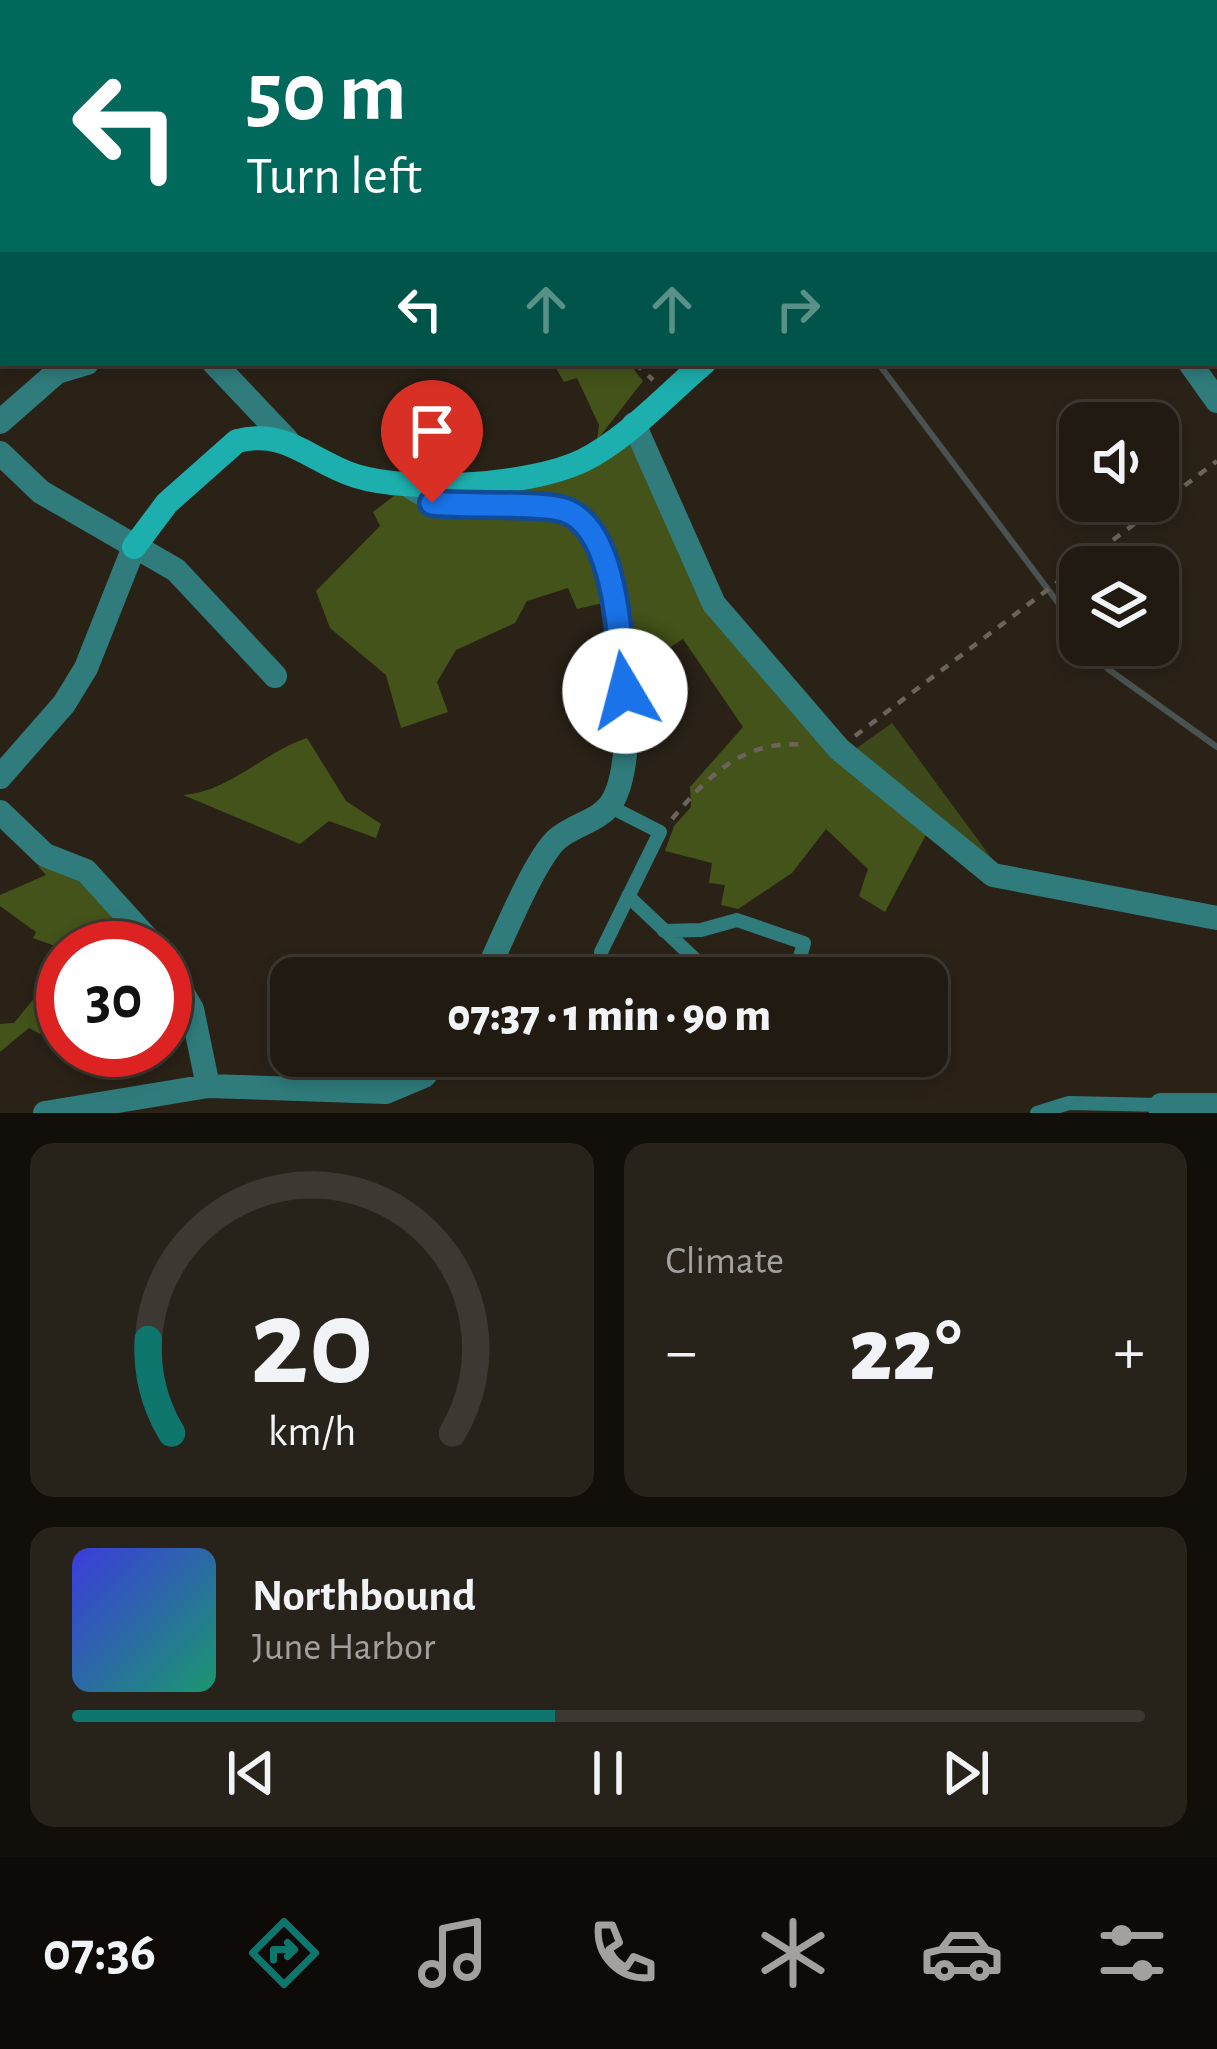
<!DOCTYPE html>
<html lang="en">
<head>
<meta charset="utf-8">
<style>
	body { margin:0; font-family:"Alegreya Sans",sans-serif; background:#28231a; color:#f1f3f6; height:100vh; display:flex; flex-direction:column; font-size:45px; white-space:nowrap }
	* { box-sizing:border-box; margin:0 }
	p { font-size:39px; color:#a2a19f }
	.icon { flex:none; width:66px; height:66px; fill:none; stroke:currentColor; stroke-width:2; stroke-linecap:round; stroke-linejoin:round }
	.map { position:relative; height:1113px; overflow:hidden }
	.drawer { display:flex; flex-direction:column; gap:30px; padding:30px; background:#120e09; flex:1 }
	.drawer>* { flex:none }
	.guide { position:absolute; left:0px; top:0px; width:1218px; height:366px; box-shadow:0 6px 18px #0003,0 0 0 3px #3d3831; background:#00695c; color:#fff; overflow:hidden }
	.buttons { position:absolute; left:1059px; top:402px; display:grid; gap:24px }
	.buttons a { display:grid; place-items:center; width:120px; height:120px; border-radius:24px; background:#201a11; box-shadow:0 6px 18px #0003,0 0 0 3px #3d3831; font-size:60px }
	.speed { position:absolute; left:36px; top:921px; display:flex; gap:24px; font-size:60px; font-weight:700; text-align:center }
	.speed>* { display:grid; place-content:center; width:156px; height:156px; border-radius:50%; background:#201a11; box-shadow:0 6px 18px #0003,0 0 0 3px #3d3831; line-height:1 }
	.speed .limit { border:18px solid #d22; background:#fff; color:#111 }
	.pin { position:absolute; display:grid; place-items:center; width:102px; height:102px; color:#fff; margin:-123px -51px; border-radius:50% 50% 50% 0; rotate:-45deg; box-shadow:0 0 12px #0007 }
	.pin .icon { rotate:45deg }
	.me { position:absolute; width:132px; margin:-66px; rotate:352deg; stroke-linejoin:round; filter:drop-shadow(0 0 9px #0008) }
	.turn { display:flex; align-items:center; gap:42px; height:252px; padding:0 48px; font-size:54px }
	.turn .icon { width:156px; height:156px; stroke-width:2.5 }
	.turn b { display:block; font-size:84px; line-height:102px }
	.lanes { display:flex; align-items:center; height:114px; padding:0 48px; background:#0003; justify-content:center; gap:60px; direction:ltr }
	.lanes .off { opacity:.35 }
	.big { font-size:90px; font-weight:800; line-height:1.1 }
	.drawer .card { flex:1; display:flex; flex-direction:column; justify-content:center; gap:18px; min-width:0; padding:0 42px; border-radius:24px; background:#28231a }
	.drawer .dial { align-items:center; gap:0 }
	.dial svg { height:312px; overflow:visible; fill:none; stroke:#3d3831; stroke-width:7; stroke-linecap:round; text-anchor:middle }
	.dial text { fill:#f1f3f6; stroke:none }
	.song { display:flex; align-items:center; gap:36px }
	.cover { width:144px; height:144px; border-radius:18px; background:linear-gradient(135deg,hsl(240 70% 55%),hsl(160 70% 35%)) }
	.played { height:12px; border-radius:6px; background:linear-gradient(90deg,#0f766e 45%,#3d3831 45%) }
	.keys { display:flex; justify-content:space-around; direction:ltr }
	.heat { display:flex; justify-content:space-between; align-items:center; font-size:66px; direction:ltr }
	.drawer .tiles { flex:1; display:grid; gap:30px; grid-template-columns:1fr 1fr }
	.card:last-child { grid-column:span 2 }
	.trip { position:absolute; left:270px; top:957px; width:678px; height:120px; border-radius:24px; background:#201a11; box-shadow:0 6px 18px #0003,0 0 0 3px #3d3831; font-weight:800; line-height:120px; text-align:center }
	.tabs { display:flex; height:192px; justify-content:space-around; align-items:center; background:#0d0a07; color:#a2a19f }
	.tabs .icon { width:84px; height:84px }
	.tabs .selected { color:#0f766e }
	.tabs b { font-size:54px; color:#f1f3f6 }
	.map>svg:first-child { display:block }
	.green { fill:#3d491a }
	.forest { fill:#445319 }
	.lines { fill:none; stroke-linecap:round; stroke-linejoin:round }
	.stream { stroke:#4a5352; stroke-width:6 }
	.path { stroke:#6b645a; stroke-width:4.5; stroke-dasharray:9 9; stroke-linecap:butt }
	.lane { stroke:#307c7c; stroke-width:14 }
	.street { stroke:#307c7c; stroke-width:24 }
	.secondary { stroke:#1dafae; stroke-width:24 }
	.route-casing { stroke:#114b97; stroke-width:30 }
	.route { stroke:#1a73e8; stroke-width:21 }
</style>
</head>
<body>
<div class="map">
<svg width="1217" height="1113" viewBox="0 0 1217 1113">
	<rect width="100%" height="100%" fill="#2a2217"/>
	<path class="green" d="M892,723L998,867L854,750Z"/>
	<path class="forest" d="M0,0H336L338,3H3V36Z
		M553,363H629L643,381L597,440L599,425L577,378L564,382Z
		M634,440L710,612L927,833L885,912L859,896L868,869L826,829L792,873L738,909L721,905L725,885L709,883L712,863L665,851L674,826L691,807L690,787L743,727L683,639L635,670L620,599L577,609L568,588L527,601L515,623L456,650L437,682L448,712L401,728L386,675L330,628L316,591L380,526L373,512L395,495H441Z
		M307,738L346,801L381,824L376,838L329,821L300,844L183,795C229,792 264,752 307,738Z
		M38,866L79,873L148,948L63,949L33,938L36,932L0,906V895L46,875Z
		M63,963V1013L40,1034L29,1028L0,1052V1024L14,1023Z"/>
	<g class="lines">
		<path class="stream" d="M604,0L607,3
			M878,363L1080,632
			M1090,645L1108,669L1217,747"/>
		<path class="path" d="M346,0L348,3
			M783,3L787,0
			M635,363L653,380
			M855,736L1217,461
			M672,819C710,774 744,739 806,745"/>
		<path class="lane" d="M628,896L697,961L736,978
			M664,931L701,930L737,920L804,943L794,978
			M601,952L660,832L609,806
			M1037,1113L1069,1103L1161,1105"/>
		<path class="street" d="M1215,38L1217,40
			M0,46L3,52
			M214,363L287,440
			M1190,363L1217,401
			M0,422L57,372L87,363
			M634,424L714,604L839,749L993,875L1217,918
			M0,453L41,492L176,570L275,676
			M408,485C463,527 537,488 575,516C622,551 645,757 610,805C597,822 572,825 556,840C533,862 500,945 484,978
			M0,777L64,704L86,668L134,547
			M0,812L45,855L86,871L156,948
			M165,963L192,1009L208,1086
			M45,1113L208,1086L386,1092L424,1076L440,1056
			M1161,1113V1105H1217"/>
		<path class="secondary" d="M962,0L964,3
			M1215,26L1217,24
			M134,547L167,503L237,441C287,428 311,462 356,476C411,493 529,486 582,461C627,439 666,395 704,363"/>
	</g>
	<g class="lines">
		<g class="route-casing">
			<path id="route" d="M432,503C464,507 540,502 564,510C618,528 619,644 625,691"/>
		</g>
		<use href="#route" class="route"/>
	</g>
</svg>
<div class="buttons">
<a><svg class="icon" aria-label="sound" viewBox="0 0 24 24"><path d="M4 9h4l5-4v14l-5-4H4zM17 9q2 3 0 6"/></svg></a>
<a><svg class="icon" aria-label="layers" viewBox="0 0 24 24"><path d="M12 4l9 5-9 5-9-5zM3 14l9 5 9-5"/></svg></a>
</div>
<div class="speed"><div class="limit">30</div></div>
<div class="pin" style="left:432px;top:503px;background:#d93025"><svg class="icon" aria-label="arrive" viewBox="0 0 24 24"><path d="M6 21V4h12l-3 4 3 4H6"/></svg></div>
<svg class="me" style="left:625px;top:691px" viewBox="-20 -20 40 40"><circle r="19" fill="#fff"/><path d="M0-13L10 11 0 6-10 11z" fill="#1a73e8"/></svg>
<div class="trip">07:37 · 1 min · 90 m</div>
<div class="guide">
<div class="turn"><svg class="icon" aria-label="left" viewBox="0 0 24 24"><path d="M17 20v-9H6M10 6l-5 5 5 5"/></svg><div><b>50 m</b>Turn left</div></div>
<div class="lanes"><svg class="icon" aria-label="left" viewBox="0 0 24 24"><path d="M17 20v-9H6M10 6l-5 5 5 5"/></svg><svg class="icon off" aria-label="ahead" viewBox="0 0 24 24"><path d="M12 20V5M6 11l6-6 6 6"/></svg><svg class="icon off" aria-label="ahead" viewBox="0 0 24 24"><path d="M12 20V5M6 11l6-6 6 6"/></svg><svg class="icon off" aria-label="right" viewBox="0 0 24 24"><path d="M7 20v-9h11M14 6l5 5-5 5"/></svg></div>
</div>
</div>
<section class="drawer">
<div class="tiles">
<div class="card dial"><svg viewBox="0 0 100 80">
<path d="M14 69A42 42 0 1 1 86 69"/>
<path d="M14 69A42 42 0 0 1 8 45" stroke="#0f766e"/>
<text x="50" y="56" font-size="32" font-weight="700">20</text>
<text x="50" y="72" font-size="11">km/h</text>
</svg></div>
<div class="card"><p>Climate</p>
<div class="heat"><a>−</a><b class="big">22°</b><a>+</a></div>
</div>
<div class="card">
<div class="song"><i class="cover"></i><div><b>Northbound</b><p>June Harbor</p></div></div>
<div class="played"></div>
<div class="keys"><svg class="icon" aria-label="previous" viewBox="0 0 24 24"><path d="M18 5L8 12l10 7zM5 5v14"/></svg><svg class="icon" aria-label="pause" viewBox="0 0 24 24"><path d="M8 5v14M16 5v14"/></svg><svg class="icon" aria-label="next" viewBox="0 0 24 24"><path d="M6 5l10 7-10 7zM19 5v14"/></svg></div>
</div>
</div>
</section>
<nav class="tabs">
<b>07:36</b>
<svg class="icon selected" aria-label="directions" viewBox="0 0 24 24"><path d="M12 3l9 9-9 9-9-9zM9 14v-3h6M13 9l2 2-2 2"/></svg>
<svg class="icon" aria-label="music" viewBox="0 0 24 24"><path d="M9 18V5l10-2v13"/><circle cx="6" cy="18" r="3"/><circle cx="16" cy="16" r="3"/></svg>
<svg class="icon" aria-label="phone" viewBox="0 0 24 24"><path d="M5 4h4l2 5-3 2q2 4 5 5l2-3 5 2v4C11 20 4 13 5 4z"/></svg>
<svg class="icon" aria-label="climate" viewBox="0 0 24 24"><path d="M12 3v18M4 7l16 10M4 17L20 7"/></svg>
<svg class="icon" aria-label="car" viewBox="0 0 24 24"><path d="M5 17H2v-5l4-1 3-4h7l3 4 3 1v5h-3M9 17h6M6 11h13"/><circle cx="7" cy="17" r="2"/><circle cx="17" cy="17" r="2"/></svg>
<svg class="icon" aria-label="filters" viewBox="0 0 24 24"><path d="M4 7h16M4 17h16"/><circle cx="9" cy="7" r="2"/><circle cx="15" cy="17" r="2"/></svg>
</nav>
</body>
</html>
